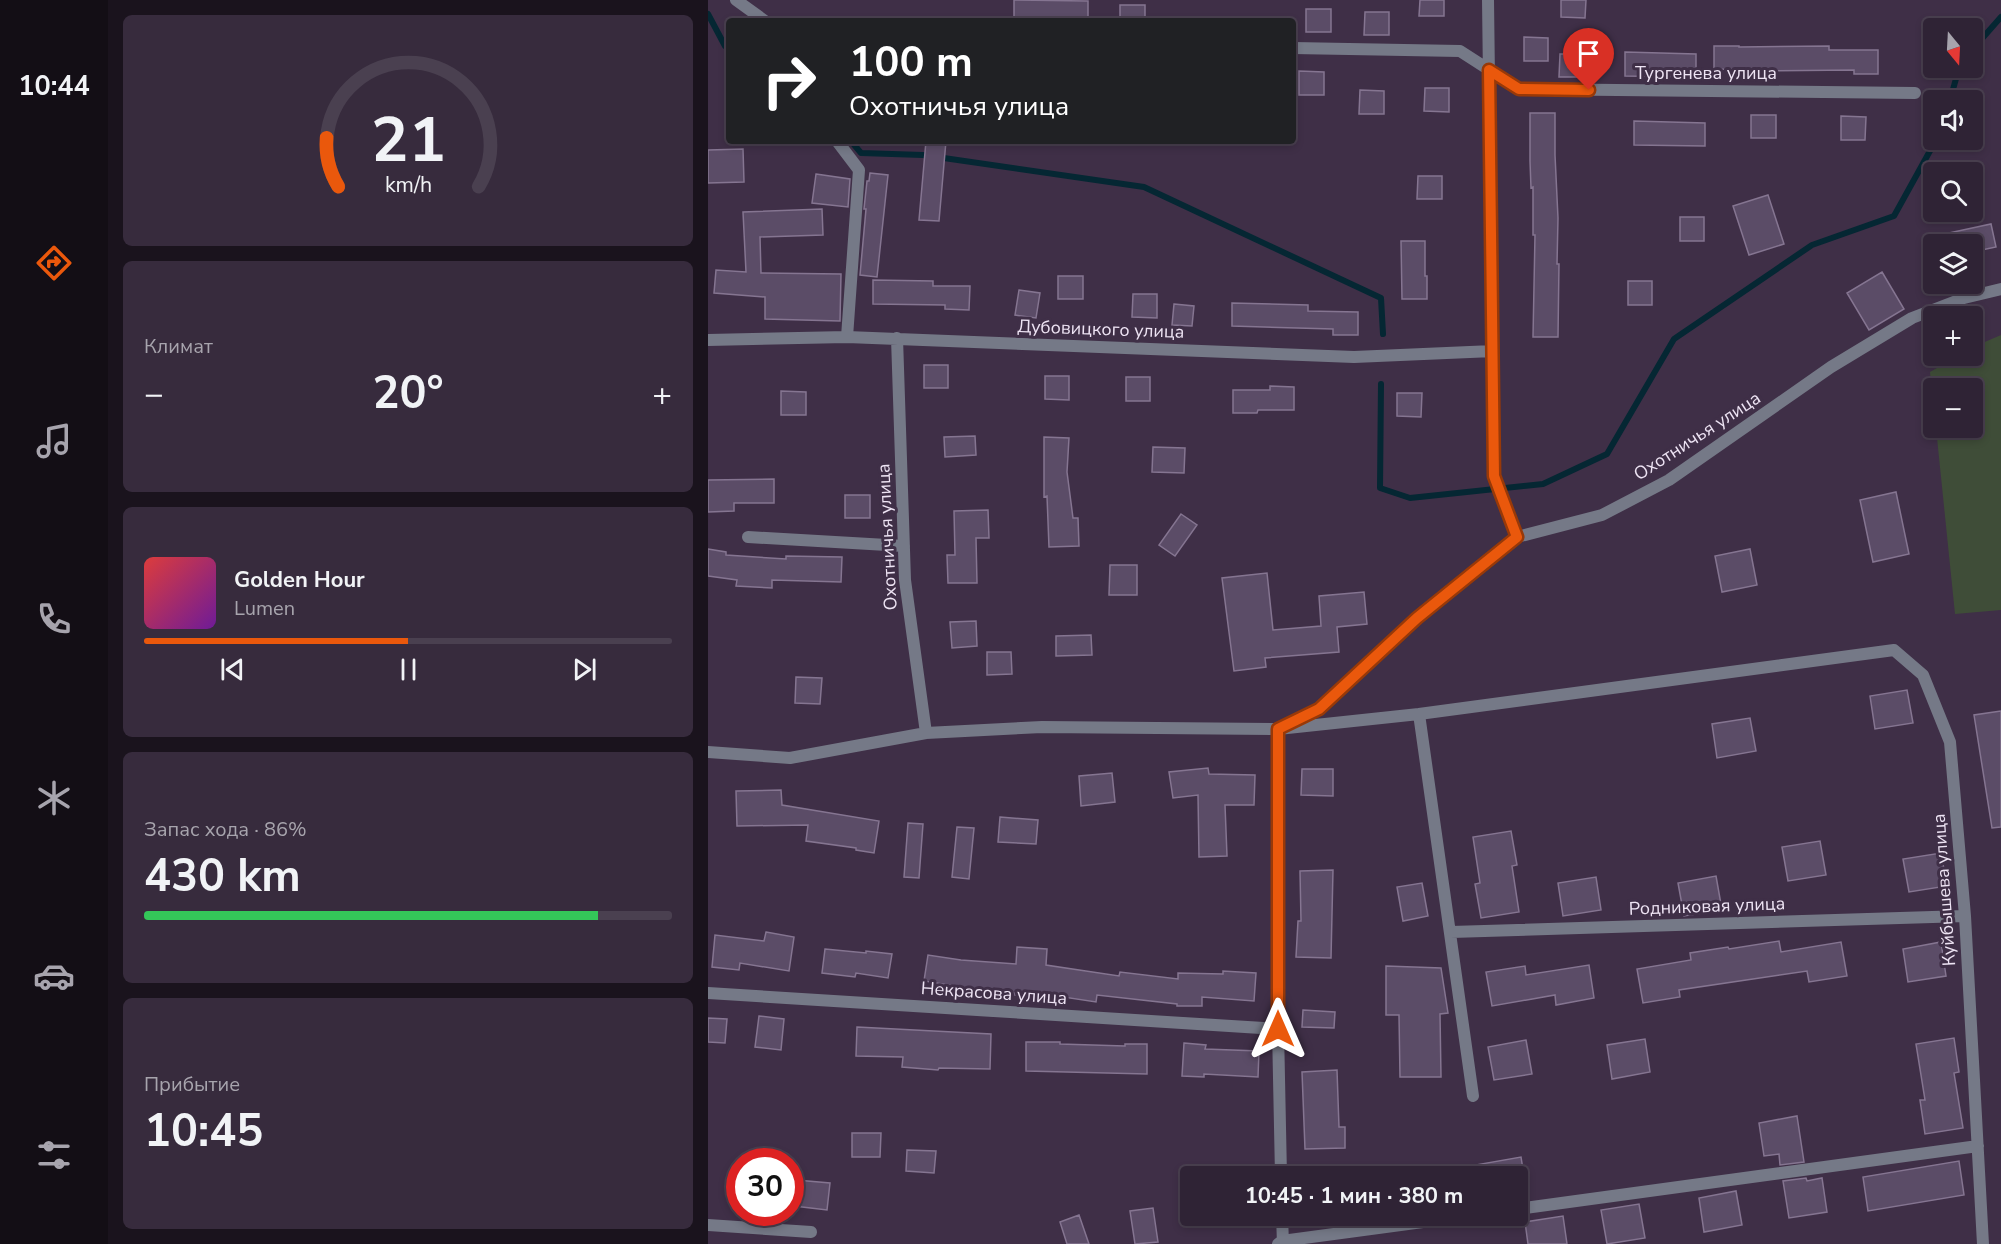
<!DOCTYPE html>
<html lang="ru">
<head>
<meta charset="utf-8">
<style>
	body { margin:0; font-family:"Nunito Sans",sans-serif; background:#372b3d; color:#f1f3f6; height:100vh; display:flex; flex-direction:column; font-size:22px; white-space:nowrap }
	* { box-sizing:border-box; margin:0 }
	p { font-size:20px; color:#a7a4ad }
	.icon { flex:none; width:33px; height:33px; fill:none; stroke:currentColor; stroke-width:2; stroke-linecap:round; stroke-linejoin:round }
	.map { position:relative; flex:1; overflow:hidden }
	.side { display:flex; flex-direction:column; gap:15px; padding:15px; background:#1a131d; width:600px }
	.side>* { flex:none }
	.top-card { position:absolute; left:18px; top:18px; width:570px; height:126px; border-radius:6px; box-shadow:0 3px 9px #0003,0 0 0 2px #4a4050; background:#202124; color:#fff; overflow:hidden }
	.needle { width:39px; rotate:162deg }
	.buttons { position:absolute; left:1215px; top:18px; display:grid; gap:12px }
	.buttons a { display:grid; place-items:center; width:60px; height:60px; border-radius:6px; background:#2f2335; box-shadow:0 3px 9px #0003,0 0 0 2px #4a4050; font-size:30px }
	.speed { position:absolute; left:18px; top:1148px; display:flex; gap:12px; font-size:30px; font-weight:700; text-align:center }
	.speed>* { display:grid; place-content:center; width:78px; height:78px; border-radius:50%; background:#2f2335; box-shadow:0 3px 9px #0003,0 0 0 2px #4a4050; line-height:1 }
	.speed .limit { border:9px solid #d22; background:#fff; color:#111 }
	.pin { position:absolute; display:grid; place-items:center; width:51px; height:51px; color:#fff; margin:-62px -26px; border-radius:50% 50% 50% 0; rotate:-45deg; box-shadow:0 0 6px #0007 }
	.pin .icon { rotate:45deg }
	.me { position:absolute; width:66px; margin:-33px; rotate:0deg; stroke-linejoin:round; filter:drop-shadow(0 0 4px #0008) }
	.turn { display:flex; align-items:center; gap:21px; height:126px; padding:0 24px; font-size:27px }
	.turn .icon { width:78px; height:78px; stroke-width:2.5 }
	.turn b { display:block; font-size:42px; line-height:51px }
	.big { font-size:45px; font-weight:700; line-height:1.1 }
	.side .card { flex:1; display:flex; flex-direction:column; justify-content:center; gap:9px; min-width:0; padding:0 21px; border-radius:9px; background:#372b3d }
	.side .dial { align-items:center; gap:0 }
	.dial svg { height:156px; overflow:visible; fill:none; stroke:#4a4050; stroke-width:7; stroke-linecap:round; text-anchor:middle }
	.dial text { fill:#f1f3f6; stroke:none }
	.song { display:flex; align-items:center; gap:18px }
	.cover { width:72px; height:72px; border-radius:9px; background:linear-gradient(135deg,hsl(0 70% 55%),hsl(280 70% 35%)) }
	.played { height:6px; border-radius:3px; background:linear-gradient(90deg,#ea580c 50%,#4a4050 50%) }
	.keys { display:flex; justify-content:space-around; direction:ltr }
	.heat { display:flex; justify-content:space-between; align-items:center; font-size:33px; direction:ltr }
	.charge { height:9px; border-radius:4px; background:linear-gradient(90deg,#34c759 86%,#4a4050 0) }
	.trip { position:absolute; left:472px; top:1166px; width:348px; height:60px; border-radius:6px; background:#2f2335; box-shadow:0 3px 9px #0003,0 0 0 2px #4a4050; font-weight:700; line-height:60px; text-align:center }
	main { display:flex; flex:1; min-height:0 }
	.tabs { display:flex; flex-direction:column; width:108px; justify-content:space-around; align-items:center; background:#130e15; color:#a7a4ad }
	.tabs .icon { width:42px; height:42px }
	.tabs .selected { color:#ea580c }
	.tabs b { font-size:27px; color:#f1f3f6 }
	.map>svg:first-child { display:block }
	.green { fill:#3f4d38 }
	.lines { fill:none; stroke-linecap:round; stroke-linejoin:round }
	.stream { stroke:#052733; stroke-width:6 }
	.building { fill:#5b4c67; stroke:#857591; stroke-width:1.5 }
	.minor { stroke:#757987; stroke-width:12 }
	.route-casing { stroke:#983908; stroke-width:15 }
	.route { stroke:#ea580c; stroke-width:10 }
	.labels { text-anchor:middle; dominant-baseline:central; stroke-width:6; stroke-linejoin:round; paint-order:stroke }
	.street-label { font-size:18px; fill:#eee4f4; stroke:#3f2f47 }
</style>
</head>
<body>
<main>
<nav class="tabs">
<b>10:44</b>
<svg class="icon selected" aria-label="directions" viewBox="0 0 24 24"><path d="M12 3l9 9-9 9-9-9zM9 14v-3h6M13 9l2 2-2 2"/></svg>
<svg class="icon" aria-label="music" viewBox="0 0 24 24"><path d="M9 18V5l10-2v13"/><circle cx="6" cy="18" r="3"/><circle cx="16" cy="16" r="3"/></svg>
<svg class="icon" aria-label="phone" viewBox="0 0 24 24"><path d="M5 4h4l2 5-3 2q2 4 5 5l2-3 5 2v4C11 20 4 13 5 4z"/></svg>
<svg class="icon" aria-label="climate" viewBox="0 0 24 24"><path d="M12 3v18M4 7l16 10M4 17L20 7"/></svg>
<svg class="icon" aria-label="car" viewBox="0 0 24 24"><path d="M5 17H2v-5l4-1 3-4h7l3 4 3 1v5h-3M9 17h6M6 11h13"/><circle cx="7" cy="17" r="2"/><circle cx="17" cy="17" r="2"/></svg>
<svg class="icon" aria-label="filters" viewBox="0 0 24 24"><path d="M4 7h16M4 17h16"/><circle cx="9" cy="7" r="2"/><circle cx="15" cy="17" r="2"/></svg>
</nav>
<section class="side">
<div class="card dial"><svg viewBox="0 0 100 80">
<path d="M14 69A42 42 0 1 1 86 69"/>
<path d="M14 69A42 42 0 0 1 8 44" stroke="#ea580c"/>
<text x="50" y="56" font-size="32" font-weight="700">21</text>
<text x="50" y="72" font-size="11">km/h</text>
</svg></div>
<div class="card"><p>Климат</p>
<div class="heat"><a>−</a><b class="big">20°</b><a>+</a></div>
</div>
<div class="card">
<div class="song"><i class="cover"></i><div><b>Golden Hour</b><p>Lumen</p></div></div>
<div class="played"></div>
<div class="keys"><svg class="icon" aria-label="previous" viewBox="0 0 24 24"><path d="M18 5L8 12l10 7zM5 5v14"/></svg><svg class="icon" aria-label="pause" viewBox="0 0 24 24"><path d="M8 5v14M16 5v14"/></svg><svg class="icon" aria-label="next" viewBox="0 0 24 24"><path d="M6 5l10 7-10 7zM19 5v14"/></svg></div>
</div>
<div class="card"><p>Запас хода · 86%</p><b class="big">430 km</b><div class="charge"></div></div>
<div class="card"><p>Прибытие</p><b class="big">10:45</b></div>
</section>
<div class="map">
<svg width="1293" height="1244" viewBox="0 0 1293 1244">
	<rect width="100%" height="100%" fill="#3f2f47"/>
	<path class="green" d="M1293,335V610L1247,614L1228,428H1264V388H1226L1225,408L1222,372L1250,356H1264L1265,347Z"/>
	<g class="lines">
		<path class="stream" d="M0,14L17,46L21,47
			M1264,50L1293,17
			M1242,100L1251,68
			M143,141L153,153L215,155L436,187L673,298L675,334
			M673,384L672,488L702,498L835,484L899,454L966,339L1104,245L1186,216L1228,140"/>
	</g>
	<path class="building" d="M306,0L380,1V21L306,19Z
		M712,0H736V16H711Z
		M853,0H878L877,18L853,17Z
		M412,5H437V21H412Z
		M598,9H623V32H598Z
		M657,12H681V35H656Z
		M816,37L840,38V61H816Z
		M1006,46H1031V47L1121,46V50H1170V74H1146V70L1053,71V70L1006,69Z
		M917,52L988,54V77L917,76Z
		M852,54H876V77H851Z
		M591,71L616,72V95H591Z
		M717,88H741V112L716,111Z
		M652,90L676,91V114H651Z
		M822,113H847V155L850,218L849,264H851L850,337H825L827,235H825V187L823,188L822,161Z
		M1043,115H1068V138H1043Z
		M1133,116L1158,117L1157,140H1133Z
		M926,121L997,123V146L926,145Z
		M218,141H238L231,221L211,220Z
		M35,149L36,182L0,183V150Z
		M162,173L180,175L169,277L152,275L158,209H156L159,181H161Z
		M108,174L142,179L140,207L104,203Z
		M710,176H734V199H709Z
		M1060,195L1076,244L1041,255L1025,206Z
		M114,209L115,235L52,237L53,273L133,274L132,321L57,319V297L6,293L8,270L38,272L35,212Z
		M972,217H996V241H972Z
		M1283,224L1288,247L1264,252V244H1223L1222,237Z
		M693,241H717V276H719V299H694Z
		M1174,272L1196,309L1161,330L1139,293Z
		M350,276H375V299H350Z
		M165,280L225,281V286H262L261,310L237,309V305L165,304Z
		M920,281H944V305H920Z
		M311,290L332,293L328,318L307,315Z
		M425,294H449V318L424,317Z
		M524,303L600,305V311L650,312V335H625V329L524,326Z
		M466,304L486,306L484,326L464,325Z
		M216,365H240V388H216Z
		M337,376H361V400L337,399Z
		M418,377H442V401H418Z
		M562,386L586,387V410H550L549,413H525V390H562Z
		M73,391L98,392V415H73Z
		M689,393H714L713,417L689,416Z
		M267,436L268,455L237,457L236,437Z
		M336,437L361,438L359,472L365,518H370L371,546L341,547L339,496L336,497Z
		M445,447L477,448L476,473L444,472Z
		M66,479V503H26V511L0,512V480Z
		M1188,492L1201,554L1165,562L1152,500Z
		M137,495H162V518H137Z
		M280,510L281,538H268L269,583H240L239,555H247L246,511Z
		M473,514L489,525L467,556L451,545Z
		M0,549L18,552V555L78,559V556L134,557L133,582L64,580V588L28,586L29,580L0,576Z
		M1042,549L1049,585L1014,592L1007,556Z
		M402,565H429V595H401Z
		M559,573L565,630L613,626L611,596L656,592L659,624L629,627L631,652L557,658L558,667L526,671L514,578Z
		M268,621L269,646L244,648L242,622Z
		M383,635L384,655L348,656V636Z
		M279,652H303L304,674L279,675Z
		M88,677L114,678L112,704L87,703Z
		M1199,690L1205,723L1167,729L1162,696Z
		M1293,711V827L1284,828L1266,715Z
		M1042,718L1048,751L1009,758L1004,724Z
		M500,768L501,774L547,775L546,805H517L519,856L491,857L490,795L465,798L461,772Z
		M594,769H625V796L593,795Z
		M404,773L407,802L373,806L371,776Z
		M73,790L74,805L171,821L166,853L148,850V848L98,841L100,825L29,826L28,791Z
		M292,817L330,820L328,844L290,842Z
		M200,823L215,824L211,878L196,877Z
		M249,827L266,828L261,879L244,877Z
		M803,831L809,865L804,866L811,912L773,918L767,884L772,883L765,837Z
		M1112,841L1118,875L1080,881L1074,847Z
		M1233,853L1239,886L1201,892L1195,859Z
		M625,870L623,958L588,957L590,921H593L592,871Z
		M1008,876L1014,910L976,916L970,883Z
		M888,877L893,910L855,916L850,883Z
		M714,883L720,916L695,921L689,887Z
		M58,932L86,937L81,971L32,963L31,970L4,967L7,935L56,941Z
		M1071,941L1073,952L1133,942L1139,976L1101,982L1099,971L971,990L972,997L935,1003L929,969L983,960L982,953L1020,947L1021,949Z
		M1233,942L1238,976L1200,982L1195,949Z
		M309,947L339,949L338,965L411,976L412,972L470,979V973L515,974V971L548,973L546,1001L494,997V1006H469V1004L389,995L388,1002L336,994V996L307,995V993L264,990V989L216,981L220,955L253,960L308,964Z
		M117,949L158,953V951L184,954L180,978L148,973L147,977L114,973Z
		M881,965L886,998L848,1005L847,995L784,1006L778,972L817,966L818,975Z
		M678,966L733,968L740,1013L732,1014L733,1077H692L691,1015H678Z
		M595,1010L627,1012L626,1028L594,1027Z
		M51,1016L76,1019L73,1050L47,1047Z
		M0,1018L19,1019L17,1043L0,1042Z
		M149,1027L283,1034L282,1069L231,1068L230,1070L194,1067L195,1057L148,1056Z
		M1246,1038L1251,1072L1246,1073L1255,1128L1217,1134L1212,1100H1217L1208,1044Z
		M937,1039L942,1072L904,1079L899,1045Z
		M818,1040L824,1074L786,1080L780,1047Z
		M318,1042H352V1044L417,1046V1044H439V1074L318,1071Z
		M476,1043L498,1045L497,1049L551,1051L550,1077L496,1074V1077L474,1076Z
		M629,1070L631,1127H637V1148L597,1149L594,1072Z
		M1089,1116L1096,1162L1072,1165L1071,1154L1056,1156L1051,1123Z
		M144,1133H173L172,1157H144Z
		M199,1150L228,1151L226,1173L198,1171Z
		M813,1157L816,1176H757L756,1167Z
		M1251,1161L1256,1195L1160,1211L1155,1177Z
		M1098,1178L1099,1181L1114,1178L1119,1212L1081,1218L1075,1181Z
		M88,1180L122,1183L119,1210L86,1206Z
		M1028,1191L1034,1225L996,1232L991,1198Z
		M931,1204L937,1238L899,1244L893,1210Z
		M445,1208L450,1242L427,1244L422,1211Z
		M371,1215L381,1244H359L352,1222Z
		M855,1216L859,1244H820L817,1222Z"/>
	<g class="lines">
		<path class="minor" d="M28,0L57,21
			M780,0L786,476L809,537
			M585,48L752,51L811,89L1207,93
			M129,141L151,170L139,337
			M189,338L197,580L218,733
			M0,340L139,337L646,357L785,351
			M40,537L196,546
			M711,714L765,1096
			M0,752L82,758L218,733L334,727L570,729L611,709L709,618L809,537L894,515L961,480L1123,367L1204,318L1256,298L1293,289
			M743,932L1257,916
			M0,993L570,1029
			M573,1176L570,1029V729L711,714L1186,650L1215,675L1242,742L1257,916L1275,1244
			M810,1209L1270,1146
			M574,1215L575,1244
			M0,1225L103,1232
			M570,1244L574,1241L767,1215"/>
	</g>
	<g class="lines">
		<g class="route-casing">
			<path id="route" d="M570,1029V729L611,709L709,618L809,537L786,476L781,70L811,89L881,90"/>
		</g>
		<use href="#route" class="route"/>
	</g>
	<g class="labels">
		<g class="street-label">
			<text x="998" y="73">Тургенева улица</text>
			<text transform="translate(393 329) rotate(2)">Дубовицкого улица</text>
			<text transform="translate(989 436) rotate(-33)">Охотничья улица</text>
			<text transform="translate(179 537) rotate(-93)">Охотничья улица</text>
			<text transform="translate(1236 890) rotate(-94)">Куйбышева улица</text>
			<text transform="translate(999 906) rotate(-2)">Родниковая улица</text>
			<text transform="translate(286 993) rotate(4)">Некрасова улица</text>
		</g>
	</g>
</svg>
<div class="buttons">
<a><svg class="needle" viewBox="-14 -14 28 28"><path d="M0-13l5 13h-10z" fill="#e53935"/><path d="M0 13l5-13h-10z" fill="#a7a4ad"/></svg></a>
<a><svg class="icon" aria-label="sound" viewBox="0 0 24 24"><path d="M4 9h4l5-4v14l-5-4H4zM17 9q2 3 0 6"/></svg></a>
<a><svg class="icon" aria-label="search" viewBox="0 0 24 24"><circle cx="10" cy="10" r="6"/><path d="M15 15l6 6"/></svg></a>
<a><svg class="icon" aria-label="layers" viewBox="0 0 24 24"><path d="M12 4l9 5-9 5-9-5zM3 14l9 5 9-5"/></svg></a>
<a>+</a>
<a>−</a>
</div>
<div class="speed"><div class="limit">30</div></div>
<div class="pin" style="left:881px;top:90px;background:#d93025"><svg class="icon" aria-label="arrive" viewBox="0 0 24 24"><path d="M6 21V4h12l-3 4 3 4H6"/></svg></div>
<svg class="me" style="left:570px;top:1029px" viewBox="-20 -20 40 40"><path d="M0-17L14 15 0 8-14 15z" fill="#ea580c" stroke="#fff" stroke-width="4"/></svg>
<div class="trip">10:45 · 1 мин · 380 m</div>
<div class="top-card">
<div class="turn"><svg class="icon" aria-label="right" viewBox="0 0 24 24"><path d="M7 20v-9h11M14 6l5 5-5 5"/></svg><div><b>100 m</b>Охотничья улица</div></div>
</div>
</div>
</main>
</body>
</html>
